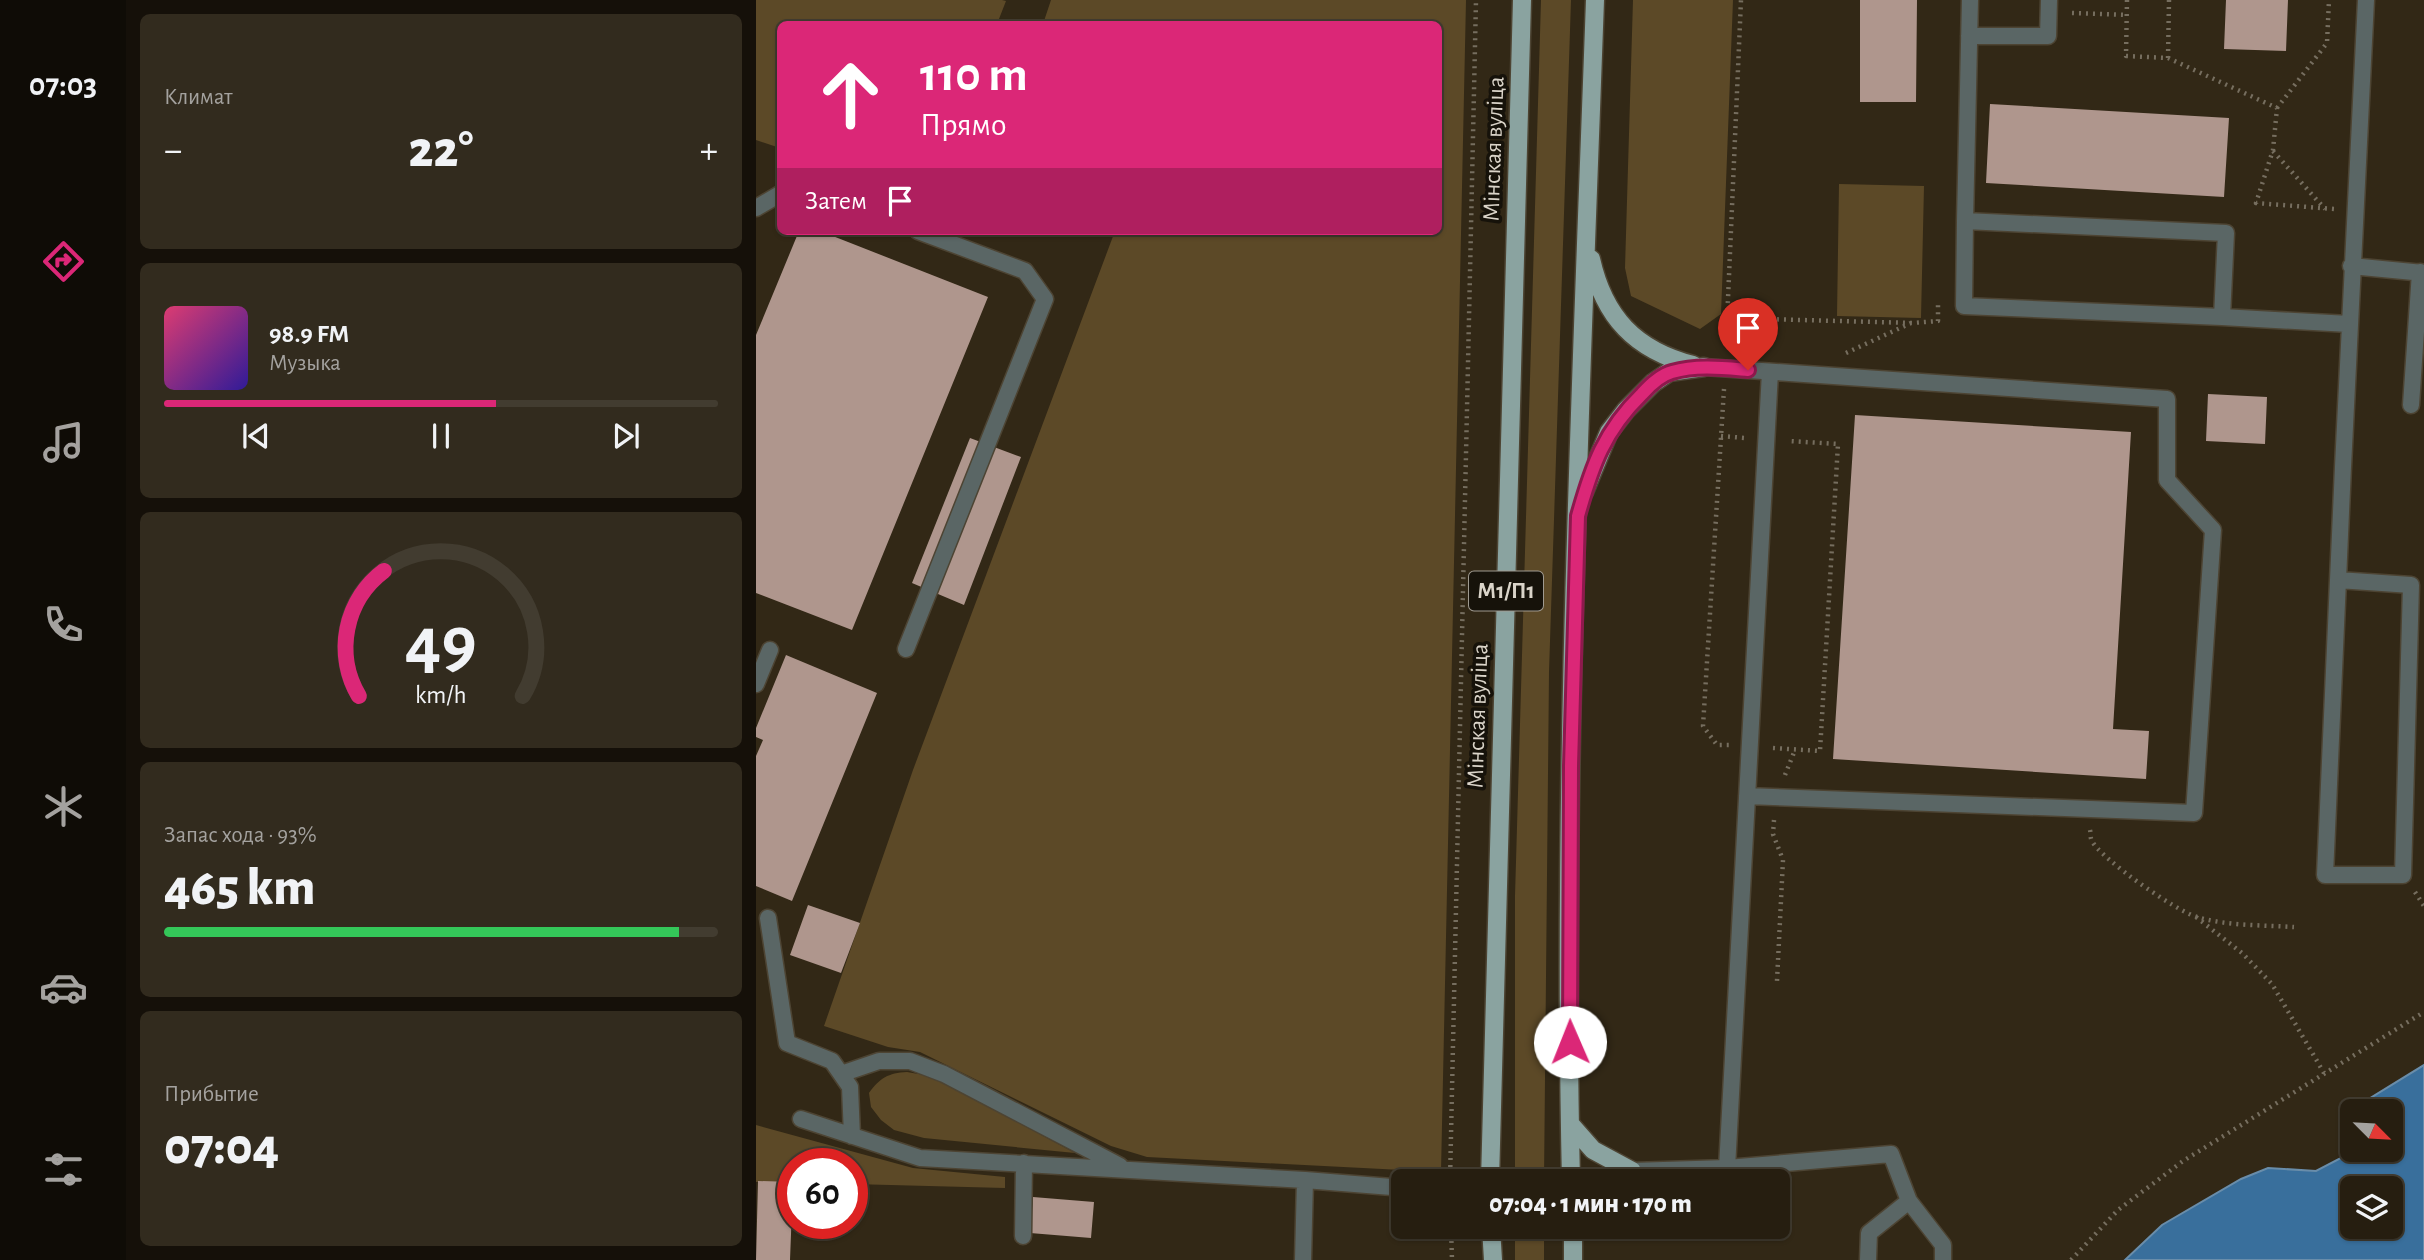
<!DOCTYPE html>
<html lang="ru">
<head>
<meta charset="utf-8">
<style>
	body { margin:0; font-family:"Alegreya Sans",sans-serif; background:#322b1e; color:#f1f3f6; height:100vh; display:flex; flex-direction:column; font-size:26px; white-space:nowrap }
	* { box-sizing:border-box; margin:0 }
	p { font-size:23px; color:#a4a29f }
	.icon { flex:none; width:38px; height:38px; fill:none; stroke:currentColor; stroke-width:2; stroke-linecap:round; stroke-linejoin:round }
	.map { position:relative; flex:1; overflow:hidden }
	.side { display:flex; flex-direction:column; gap:14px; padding:14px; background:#151009; width:630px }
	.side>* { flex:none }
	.hud { position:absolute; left:21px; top:21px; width:665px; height:214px; border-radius:10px; box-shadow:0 2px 5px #0004,0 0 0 2px #423c30; background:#db2777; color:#fff; overflow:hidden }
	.needle { width:46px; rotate:114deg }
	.buttons { position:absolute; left:1584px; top:1099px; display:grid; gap:14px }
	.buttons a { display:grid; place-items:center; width:63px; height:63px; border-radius:10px; background:#261e10; box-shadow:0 2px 5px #0004,0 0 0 2px #423c30; font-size:35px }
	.speed { position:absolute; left:21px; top:1148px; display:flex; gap:14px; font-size:35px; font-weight:700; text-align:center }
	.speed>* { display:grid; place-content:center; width:91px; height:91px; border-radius:50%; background:#261e10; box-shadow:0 2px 5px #0004,0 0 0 2px #423c30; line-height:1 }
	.speed .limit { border:10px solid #d22; background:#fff; color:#111 }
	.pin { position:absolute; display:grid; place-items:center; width:60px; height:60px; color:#fff; margin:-72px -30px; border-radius:50% 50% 50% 0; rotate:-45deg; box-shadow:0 0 7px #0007 }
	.pin .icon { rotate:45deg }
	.me { position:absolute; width:77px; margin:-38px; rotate:359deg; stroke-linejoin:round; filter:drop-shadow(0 0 5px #0008) }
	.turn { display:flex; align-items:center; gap:24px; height:147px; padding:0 28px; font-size:32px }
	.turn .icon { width:91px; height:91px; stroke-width:2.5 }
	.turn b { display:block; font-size:49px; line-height:60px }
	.then { display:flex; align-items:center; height:66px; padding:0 28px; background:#0003; gap:14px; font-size:26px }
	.big { font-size:52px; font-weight:800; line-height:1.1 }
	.side .card { flex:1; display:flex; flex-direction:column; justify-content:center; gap:10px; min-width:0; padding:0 24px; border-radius:10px; background:#322b1e }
	.side .dial { align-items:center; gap:0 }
	.dial svg { height:182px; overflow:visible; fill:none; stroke:#423c30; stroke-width:7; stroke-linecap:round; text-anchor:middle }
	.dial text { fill:#f1f3f6; stroke:none }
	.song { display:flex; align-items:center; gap:21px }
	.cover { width:84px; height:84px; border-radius:10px; background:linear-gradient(135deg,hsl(340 70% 55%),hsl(250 70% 35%)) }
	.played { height:7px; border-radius:4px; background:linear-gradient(90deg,#db2777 60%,#423c30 60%) }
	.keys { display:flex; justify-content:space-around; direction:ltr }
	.heat { display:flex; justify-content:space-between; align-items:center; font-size:38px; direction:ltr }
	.charge { height:10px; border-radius:5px; background:linear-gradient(90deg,#34c759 93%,#423c30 0) }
	.trip { position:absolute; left:635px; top:1169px; width:399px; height:70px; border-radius:10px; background:#261e10; box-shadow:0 2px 5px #0004,0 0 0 2px #423c30; font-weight:800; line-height:70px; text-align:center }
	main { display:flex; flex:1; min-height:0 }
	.tab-bar { display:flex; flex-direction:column; width:126px; justify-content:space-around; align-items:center; background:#0f0c06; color:#a4a29f }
	.tab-bar .icon { width:49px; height:49px }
	.tab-bar .on { color:#db2777 }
	.tab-bar b { font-size:32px; color:#f1f3f6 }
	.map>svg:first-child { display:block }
	.green { fill:#5c4927 }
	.water { fill:#396f9c; stroke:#698daa; stroke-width:2; fill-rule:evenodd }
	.building { fill:#af968d }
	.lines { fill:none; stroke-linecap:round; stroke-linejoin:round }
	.lane-casing { stroke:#4d4433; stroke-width:19 }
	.primary-casing { stroke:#4d4433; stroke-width:21 }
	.path { stroke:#766e5f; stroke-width:4.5; stroke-dasharray:2 5; stroke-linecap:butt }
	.lane { stroke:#5a6665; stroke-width:16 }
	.primary { stroke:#8aa3a0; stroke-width:18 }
	.route-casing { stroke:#8e194d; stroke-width:18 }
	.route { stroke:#db2777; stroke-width:12 }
	.labels { text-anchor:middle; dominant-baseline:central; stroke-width:7; stroke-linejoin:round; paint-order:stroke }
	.shield { fill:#16120a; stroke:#9f9a90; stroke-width:2 }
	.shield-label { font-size:23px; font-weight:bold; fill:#dad4c9 }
	.street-label { font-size:24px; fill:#dad4c9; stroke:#16120a }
</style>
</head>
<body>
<main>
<nav class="tab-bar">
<b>07:03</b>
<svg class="icon on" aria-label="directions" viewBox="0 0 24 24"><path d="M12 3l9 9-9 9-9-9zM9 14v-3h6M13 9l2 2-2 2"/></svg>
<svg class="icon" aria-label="music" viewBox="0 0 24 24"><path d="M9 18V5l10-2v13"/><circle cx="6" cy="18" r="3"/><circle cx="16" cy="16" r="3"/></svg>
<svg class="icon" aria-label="phone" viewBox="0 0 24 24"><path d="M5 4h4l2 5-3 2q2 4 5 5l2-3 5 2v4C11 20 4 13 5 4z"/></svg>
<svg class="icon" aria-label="climate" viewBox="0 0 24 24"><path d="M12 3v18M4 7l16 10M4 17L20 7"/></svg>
<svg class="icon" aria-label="car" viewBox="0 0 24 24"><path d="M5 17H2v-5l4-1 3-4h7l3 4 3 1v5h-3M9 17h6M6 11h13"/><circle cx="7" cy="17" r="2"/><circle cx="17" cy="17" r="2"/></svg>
<svg class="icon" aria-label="filters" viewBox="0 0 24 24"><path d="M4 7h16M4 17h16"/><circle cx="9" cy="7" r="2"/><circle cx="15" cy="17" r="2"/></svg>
</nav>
<section class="side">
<div class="card"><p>Климат</p>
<div class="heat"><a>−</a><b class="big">22°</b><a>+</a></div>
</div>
<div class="card">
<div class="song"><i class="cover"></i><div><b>98.9 FM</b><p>Музыка</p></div></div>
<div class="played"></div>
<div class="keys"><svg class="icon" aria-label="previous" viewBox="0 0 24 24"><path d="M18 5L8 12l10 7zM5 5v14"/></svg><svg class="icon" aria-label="pause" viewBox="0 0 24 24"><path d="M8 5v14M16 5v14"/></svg><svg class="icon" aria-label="next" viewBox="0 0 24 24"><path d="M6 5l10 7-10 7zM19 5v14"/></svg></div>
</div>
<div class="card dial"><svg viewBox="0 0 100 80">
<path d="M14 69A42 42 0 1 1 86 69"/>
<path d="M14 69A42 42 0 0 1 25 14" stroke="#db2777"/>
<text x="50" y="56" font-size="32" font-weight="700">49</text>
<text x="50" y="72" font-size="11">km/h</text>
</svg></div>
<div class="card"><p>Запас хода · 93%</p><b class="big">465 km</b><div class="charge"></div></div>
<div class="card"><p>Прибытие</p><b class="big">07:04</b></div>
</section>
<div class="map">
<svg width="1668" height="1260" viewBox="0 0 1668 1260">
	<rect width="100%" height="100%" fill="#322816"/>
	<path class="green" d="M0,0H246L250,1L241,24H24V148L0,140Z
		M295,0H710L685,1172L391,1157L355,1146L164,1052L132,1047L68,1026L157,770L359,231H682V24H287Z
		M785,0H815L793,672L788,1181H759V896Z
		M877,0H977L965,314L944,329L875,296L869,268Z
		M1083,184L1168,186L1165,318L1081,316Z
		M151,1072L168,1075L192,1085L319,1153L168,1138L138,1130L125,1120L115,1107L113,1093C124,1078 132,1073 151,1072Z
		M0,1125L157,1168L249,1177V1188L96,1184V1164H37V1182H0Z
		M759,1227H788V1260H759Z"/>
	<path class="water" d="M1668,1065V1260H1369L1406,1225L1485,1179L1512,1168L1560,1171L1585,1158L1596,1140V1150H1634V1111H1606L1608,1102ZM1596,1188H1634V1227H1596Z"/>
	<path class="building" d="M1104,0H1161L1160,102H1104Z
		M1470,0H1532L1530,51L1468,49Z
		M1234,104L1473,118L1468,197L1230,183Z
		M43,231H64L232,297L96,630L0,593V335Z
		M1452,394L1511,397L1509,444L1450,441Z
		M1099,415L1375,432L1357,729L1393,731L1390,779L1077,759Z
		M214,438L265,457L208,605L156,583Z
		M30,655L121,693L36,901L0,886V756L7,740L0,737V728Z
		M52,905L104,923L85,973L34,955Z
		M2,1181L37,1182L34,1260H0Z
		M277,1197L338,1202L335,1238L274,1233Z"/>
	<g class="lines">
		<g class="lane-casing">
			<path id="lane" d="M1214,0L1209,221L1470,233L1466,317L1593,324
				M1213,36H1292L1293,0
				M0,208L24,194
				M1209,221L1208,306L1466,317
				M1595,266L1668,273
				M948,367L1411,399V480L1457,530L1438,813L991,796
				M1655,405L1664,272
				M1582,580L1655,585L1647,875H1569C1581,583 1595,292 1610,0
				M150,649L289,299L269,271L162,231
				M0,684L14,650
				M12,918L31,1043L76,1061L94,1087L96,1136
				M85,1074L123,1061H154L188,1074L364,1166
				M45,1119L164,1158L549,1180L648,1188
				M971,1168L1135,1154L1153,1201L1187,1245V1260
				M876,1171L971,1168L1014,372
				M267,1236L268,1163
				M547,1260L549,1180
				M1112,1260L1113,1233L1153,1201"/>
		</g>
		<g class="primary-casing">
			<path id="primary" d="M835,259C848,317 879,350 937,365
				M828,492L853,432L870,410L897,383L913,372L948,367
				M815,1125L837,1150L876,1171
				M734,1181L766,0
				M815,1181C806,788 825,393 839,0
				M853,1181L876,1171
				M735,1227L737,1260
				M817,1227V1260"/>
		</g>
		<path class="path" d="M1371,0L1370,56L1412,58L1521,108L1517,150L1500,203L1578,209
			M1316,13L1371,15
			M1412,58L1413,0
			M1521,108L1571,43L1573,0
			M1517,151L1569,209
			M972,318L1156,323L1182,321V305
			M970,345L985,0
			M1090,353L1155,323
			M968,389L947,726L961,745H973
			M965,436L989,438
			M1017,748L1064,751L1082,444L1033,441
			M1029,775L1039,750
			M1018,820L1017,834L1027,860L1021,981
			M1334,830C1335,834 1334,838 1336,841C1345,859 1420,911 1441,917C1471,926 1506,925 1538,927
			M1659,892L1668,906
			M1440,917L1486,953L1516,984L1568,1073
			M694,1181L720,0
			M695,1227L696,1260
			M1315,1260L1362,1210L1427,1161L1668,1012"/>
		<use href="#lane" class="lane"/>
		<use href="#primary" class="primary"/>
	</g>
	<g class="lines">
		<g class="route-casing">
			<path id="route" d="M814,1042L815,766L822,516C836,466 848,431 886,394C894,385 905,375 916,372C941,365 967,368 992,370"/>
		</g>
		<use href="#route" class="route"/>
	</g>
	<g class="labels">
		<rect class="shield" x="713" y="571.5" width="74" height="39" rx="5"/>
		<g class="shield-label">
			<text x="750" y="591">М1/П1</text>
		</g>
		<g class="street-label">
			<text transform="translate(738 149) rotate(-88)">Мінская вуліца</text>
			<text transform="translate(722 716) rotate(-88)">Мінская вуліца</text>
		</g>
	</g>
</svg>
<div class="buttons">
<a><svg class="needle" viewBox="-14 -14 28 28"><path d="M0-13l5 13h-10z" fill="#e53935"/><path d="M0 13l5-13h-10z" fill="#a4a29f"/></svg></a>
<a><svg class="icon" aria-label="layers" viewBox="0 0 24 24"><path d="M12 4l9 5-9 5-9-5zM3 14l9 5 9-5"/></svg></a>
</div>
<div class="speed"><div class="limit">60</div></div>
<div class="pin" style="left:992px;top:370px;background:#d93025"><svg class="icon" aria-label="arrive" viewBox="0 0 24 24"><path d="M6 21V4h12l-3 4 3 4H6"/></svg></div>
<svg class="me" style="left:814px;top:1042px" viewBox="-20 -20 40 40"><circle r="19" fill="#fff"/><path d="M0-13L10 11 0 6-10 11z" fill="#db2777"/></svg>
<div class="trip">07:04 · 1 мин · 170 m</div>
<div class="hud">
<div class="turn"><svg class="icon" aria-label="ahead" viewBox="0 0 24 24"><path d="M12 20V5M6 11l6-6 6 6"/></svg><div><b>110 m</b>Прямо</div></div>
<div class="then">Затем<svg class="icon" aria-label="arrive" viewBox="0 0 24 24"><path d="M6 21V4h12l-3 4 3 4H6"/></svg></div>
</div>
</div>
</main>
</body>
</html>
